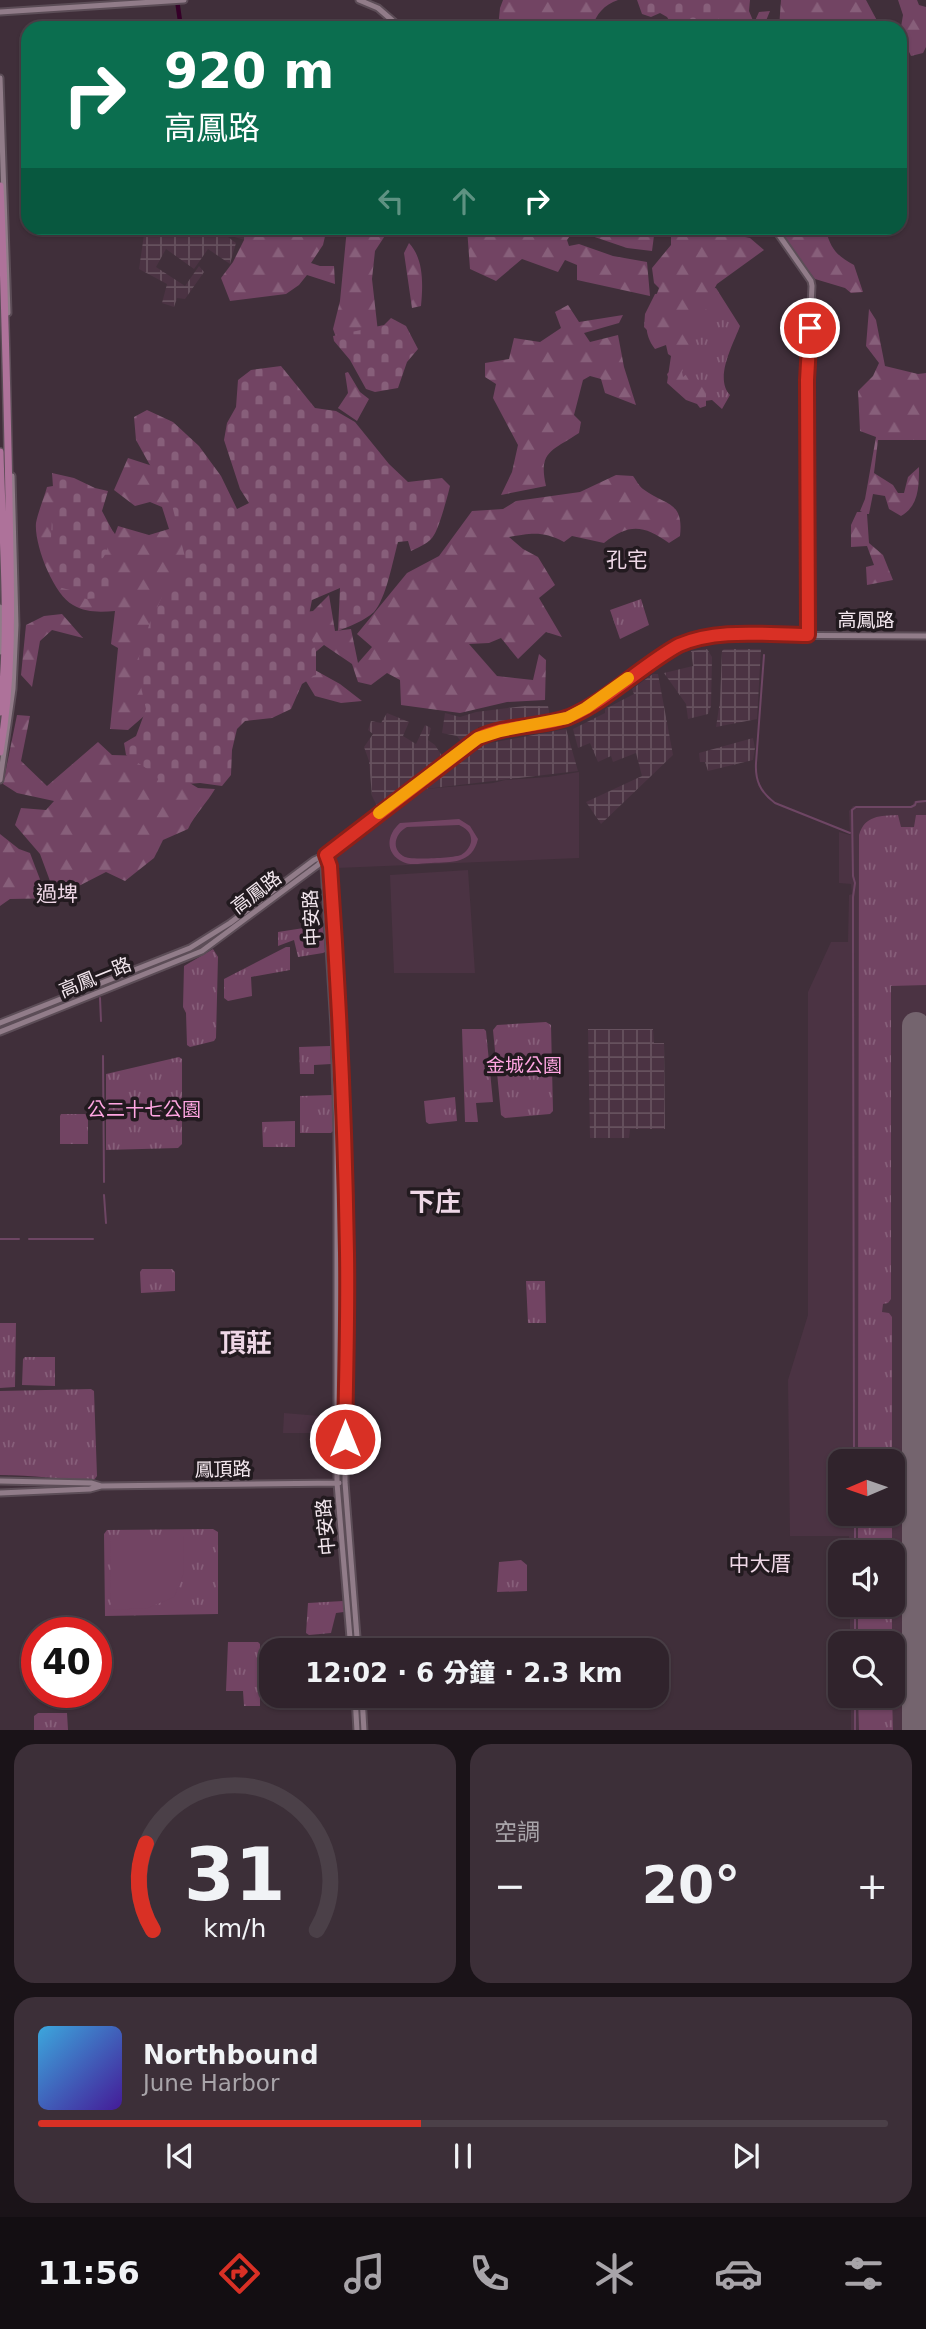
<!DOCTYPE html>
<html lang="zh-TW">
<head>
<meta charset="utf-8">
<style>
	body { margin:0; font-family:"DejaVu Sans","Noto Sans TC",sans-serif; background:#3c2f38; color:#f1f3f6; height:100vh; display:flex; flex-direction:column; font-size:26px; white-space:nowrap }
	* { box-sizing:border-box; margin:0 }
	p { font-size:23px; color:#a8a4a9 }
	.icon { flex:none; width:38px; height:38px; fill:none; stroke:currentColor; stroke-width:2; stroke-linecap:round; stroke-linejoin:round }
	.map { position:relative; height:1730px; overflow:hidden }
	.details { display:flex; flex-direction:column; gap:14px; padding:14px; background:#1a1318; flex:1 }
	.details>* { flex:none }
	.banner { position:absolute; left:21px; top:21px; width:886px; height:214px; border-radius:21px; box-shadow:0 2px 5px #0004,0 0 0 2px #4b4048; background:#0b6e4f; color:#fff; overflow:hidden }
	.needle { width:46px; rotate:268deg }
	.fabs { position:absolute; left:828px; top:1449px; display:grid; gap:14px }
	.fabs a { display:grid; place-items:center; width:77px; height:77px; border-radius:14px; background:#30232c; box-shadow:0 2px 5px #0004,0 0 0 2px #4b4048; font-size:35px }
	.speed { position:absolute; left:21px; top:1617px; display:flex; gap:14px; font-size:35px; font-weight:700; text-align:center }
	.speed>* { display:grid; place-content:center; width:91px; height:91px; border-radius:50%; background:#30232c; box-shadow:0 2px 5px #0004,0 0 0 2px #4b4048; line-height:1 }
	.speed .limit { border:10px solid #d22; background:#fff; color:#111 }
	.pin { position:absolute; display:grid; place-items:center; width:60px; height:60px; color:#fff; margin:-30px; border:4px solid #fff; border-radius:50%; box-shadow:0 2px 7px #0007 }
	.me { position:absolute; width:77px; margin:-38px; rotate:0deg; stroke-linejoin:round; filter:drop-shadow(0 0 5px #0008) }
	.turn { display:flex; align-items:center; gap:24px; height:147px; padding:0 28px; font-size:32px }
	.turn .icon { width:91px; height:91px; stroke-width:2.5 }
	.turn b { display:block; font-size:49px; line-height:60px }
	.lanes { display:flex; align-items:center; height:66px; padding:0 28px; background:#0003; justify-content:center; gap:35px; direction:ltr }
	.lanes .off { opacity:.35 }
	.big { font-size:52px; font-weight:800; line-height:1.1 }
	.details .card { flex:1; display:flex; flex-direction:column; justify-content:center; gap:10px; min-width:0; padding:0 24px; border-radius:21px; background:#3c2f38 }
	.details .dial { align-items:center; gap:0 }
	.dial svg { height:182px; overflow:visible; fill:none; stroke:#4b4048; stroke-width:7; stroke-linecap:round; text-anchor:middle }
	.dial text { fill:#f1f3f6; stroke:none }
	.song { display:flex; align-items:center; gap:21px }
	.cover { width:84px; height:84px; border-radius:10px; background:linear-gradient(135deg,hsl(200 70% 55%),hsl(260 70% 35%)) }
	.played { height:7px; border-radius:4px; background:linear-gradient(90deg,#d93025 45%,#4b4048 45%) }
	.keys { display:flex; justify-content:space-around; direction:ltr }
	.heat { display:flex; justify-content:space-between; align-items:center; font-size:38px; direction:ltr }
	.details .tiles { flex:1; display:grid; gap:14px; grid-template-columns:1fr 1fr }
	.card:last-child { grid-column:span 2 }
	.trip { position:absolute; left:259px; top:1638px; width:410px; height:70px; border-radius:21px; background:#30232c; box-shadow:0 2px 5px #0004,0 0 0 2px #4b4048; font-weight:800; line-height:70px; text-align:center }
	.tab-bar { display:flex; height:112px; justify-content:space-around; align-items:center; background:#130e12; color:#a8a4a9 }
	.tab-bar .icon { width:49px; height:49px }
	.tab-bar .selected { color:#d93025 }
	.tab-bar b { font-size:32px; color:#f1f3f6 }
	.map>svg:first-child { display:block }
	.built { fill:#4b3343; fill-rule:evenodd }
	.industrial { fill:url(#industrial-grid) }
	.grass { fill:url(#grass-tufts) }
	.forest { fill:url(#forest-firs) }
	.cemetery { fill:url(#cemetery-stones) }
	.pitch { fill:#724463; fill-rule:evenodd }
	.lines { fill:none; stroke-linecap:round; stroke-linejoin:round }
	.stream { stroke:#6e4664; stroke-width:2 }
	.canal { stroke:#350028; stroke-width:4.5 }
	.taxiway { stroke:#74646e; stroke-width:12 }
	.runway { stroke:#74646e; stroke-width:28 }
	.secondary-casing { stroke:#5c4d57; stroke-width:9 }
	.highway-casing { stroke:#5c4d57; stroke-width:10 }
	.secondary { stroke:#917c89; stroke-width:5 }
	.highway { stroke:#ae729a; stroke-width:7 }
	.route-casing { stroke:#8d1f18; stroke-width:18 }
	.route { stroke:#d93025; stroke-width:12 }
	.slow { stroke:#f59e0b; stroke-width:12 }
	.labels { text-anchor:middle; dominant-baseline:central; stroke-width:7; stroke-linejoin:round; paint-order:stroke }
	.street-label { font-size:19px; fill:#f4e8ef; stroke:#221a1f }
	.park-label { font-size:19px; fill:#ffa6e2; stroke:#221a1f }
	.neighbourhood-label { font-size:21px; fill:#eed7e6; stroke:#221a1f }
	.district-label { font-size:26px; font-weight:bold; fill:#eed7e6; stroke:#221a1f }
</style>
</head>
<body>
<div class="map">
<svg width="926" height="1731" viewBox="0 0 926 1731">
	<defs>
		<pattern id="industrial-grid" width="8" height="8" patternUnits="userSpaceOnUse" patternTransform="scale(1.75)"><rect width="8" height="8" fill="#4b3343"/><path d="M0 4h8M4 0v8" fill="none" stroke="#66515e"/></pattern>
		<pattern id="grass-tufts" width="24" height="20" patternUnits="userSpaceOnUse" patternTransform="scale(1.75)"><rect width="24" height="20" fill="#724463"/><path d="M3 7l-1-3M5 7V3M7 7l1-3M15 17l-1-3M17 17v-4M19 17l1-3" fill="none" stroke="#875f7a"/></pattern>
		<pattern id="forest-firs" width="22" height="20" patternUnits="userSpaceOnUse" patternTransform="scale(1.75)"><rect width="22" height="20" fill="#724463"/><path d="M5 1l3.5 6h-7zM16 11l3.5 6h-7z" fill="#875f7a"/></pattern>
		<pattern id="cemetery-stones" width="16" height="16" patternUnits="userSpaceOnUse" patternTransform="scale(1.75)"><rect width="16" height="16" fill="#724463"/><path d="M2 7V4a2 2 0 0 1 4 0v3zM10 15v-3a2 2 0 0 1 4 0v3z" fill="#875f7a"/></pattern>
	</defs>
	<rect width="100%" height="100%" fill="#402f3a"/>
	<path class="built" d="M579,772V858L337,868L335,863L336,856L349,844L425,789L493,783L505,780L548,777Z
		M926,800V1730H851V1696H892V1643H850V1605H892V1552H850L849,1536H790L788,1380L808,1315V992L831,942H848L849,895L852,894L851,884L839,883V832L850,835L849,811L853,806L912,807L914,801ZM840,1461H892V1514H840Z
		M468,870L475,973H394L390,875Z
		M284,1413L332,1417V1433H283Z"/>
	<path class="industrial" d="M145,228H250L245,240L224,234L236,243L230,264L208,249L194,269L166,249L156,267L185,286L199,266L204,272L185,299L177,298L174,307L162,303L167,284L139,269Z
		M707,649L712,657L711,706L708,714L688,719L686,704L664,673L693,666L691,651Z
		M724,649H761L757,719L716,727L720,701L722,651Z
		M653,674H658L673,755L601,824L586,802L642,776L636,753L613,762L611,756L598,762L590,743L578,748L573,729L605,713V709L634,694L632,689Z
		M524,706H548L550,716L478,727L480,733L462,743L457,736L442,733L445,713L460,717L476,712Z
		M387,713L409,722L403,736L416,744L425,725L431,728L428,740L435,745L442,756L377,806L372,796L369,761L364,747L373,734L368,730L371,721L381,723Z
		M566,729L578,771L425,789L485,744Z
		M753,738L755,748L753,760L708,771L705,762H700L699,753Z
		M588,1029H653L654,1043H664L665,1129H630L629,1138H590Z"/>
	<path class="grass" d="M716,288L740,326C733,345 714,378 730,395L722,409L712,400L697,402L669,381L667,374L676,366L675,351C664,342 653,337 644,327L645,314L655,294Z
		M641,599L649,625L620,639L610,610Z
		M898,815L901,827H914L916,815H926V985L891,986V1299L888,1303L883,1304L882,1312L889,1313L892,1317V1461H858L859,835C865,815 880,816 898,815Z
		M323,925L325,952L323,953L298,957L294,940L278,946V932Z
		M286,947H290V970L251,977L252,996L228,1001L224,998V979Z
		M213,949L218,957L216,1038L214,1041L190,1047L187,1045L186,1013L183,1007L184,966Z
		M546,1022L551,1025L553,1111L550,1114L505,1118L501,1115L493,1030L497,1025Z
		M462,1029H484L486,1031L493,1102L476,1103L478,1122H465Z
		M330,1046L331,1064L314,1065V1074H300L299,1047Z
		M179,1057L182,1059V1144L178,1148L106,1150V1074Z
		M332,1095L333,1131L331,1133H300V1096Z
		M455,1097L457,1121L429,1124L426,1122L424,1101Z
		M61,1114H85L88,1116V1144H60V1116Z
		M295,1121V1147H263L262,1122Z
		M142,1269H172L175,1272V1291L141,1293L140,1272Z
		M526,1281H545L546,1323H528Z
		M0,1323H16L15,1387L0,1388Z
		M25,1357H55V1386L22,1385L23,1359Z
		M91,1389L94,1391L97,1476L94,1480C63,1480 32,1475 0,1475V1391Z
		M858,1514H892V1552H858Z
		M213,1529L218,1532V1614L105,1616L104,1534L107,1530Z
		M521,1560L527,1565V1591L497,1592L499,1562Z
		M343,1601L344,1612L336,1613L331,1633L309,1635L306,1633L308,1603Z
		M858,1605H892V1643H858Z
		M228,1642H258L260,1644V1706H244L243,1691H226Z
		M858,1696H892L893,1730H859Z
		M38,1713H67L68,1730H34V1716Z"/>
	<path class="forest" d="M503,0H618C604,5 596,14 592,28H498L500,8Z
		M690,0H750L749,11L754,23L759,12L770,11L763,28H706Z
		M781,0H866L881,28H822L819,24H800L798,28H779Z
		M898,0H917L919,5L926,7V47L923,53L911,56L900,33L903,15Z
		M250,228H327L323,245L311,263L320,266H334L335,284L307,275L299,285L286,294L230,301L221,278L233,262Z
		M347,228H390L375,251L372,279L378,332L338,343L333,329L340,301Z
		M467,228H655L652,251L627,248L574,230L567,240L569,246L579,244L613,256L647,262L650,296L577,280V265L565,260L558,272L522,259L496,281L470,269Z
		M671,228H745L740,236L750,238L764,250L717,284L712,293L708,309L698,312L691,318V334L696,344L682,372L683,377L689,372L706,387V406L700,408L697,404L686,400L667,383L671,356L668,354L666,345L655,349C638,326 651,312 659,288L654,283L652,268L671,245Z
		M776,228H819L826,231C831,249 837,256 854,265L863,292L851,293L845,288L815,279Z
		M409,243C424,259 423,285 421,306L412,308L404,253Z
		M568,305L579,322L623,315L619,323L584,333L590,342L618,335L624,367L636,405L605,393L601,379L590,376L583,380L574,415L581,422L579,433C552,451 538,451 546,486L501,495L512,472L518,445L493,398L496,384L485,377V363L509,359L514,338L540,342L561,328L555,312Z
		M869,309L876,320L885,366L918,374L926,373V440H878L874,473L893,485L898,493H904L908,477L919,467C919,486 919,506 901,516L889,509L885,496L873,494L869,514H867L869,543L883,555L893,580L867,585L866,567L874,565L867,546L851,547V525L857,512H862L860,511L865,499L876,437L860,431L858,391L873,376L879,363L866,346Z
		M348,372L360,392L369,399L357,421L338,408L348,393L345,373Z
		M128,458L168,471L197,570L151,710L128,730L110,729L118,648L111,644L115,611C101,612 86,613 73,605C54,595 34,545 36,523C38,512 44,498 47,487L65,484L91,501L115,534L118,526L149,535L169,529L162,507L150,502L135,506L114,490Z
		M616,475L633,476C636,480 639,486 643,489C665,506 684,500 680,536L669,543C644,525 629,523 604,543L572,536L564,542C543,531 532,533 509,537L523,549L538,557L555,585L539,598L562,637L546,632L518,659L501,638L489,643L469,644L497,676L533,680L539,654L546,660L545,700L507,702L460,713L401,705L400,680L387,673L371,685L358,682L352,664L324,645L312,655L313,669L340,684L362,701L341,703L315,696L298,668L305,612L313,611L329,595L335,631L351,629L358,663L372,647L357,634L407,573L439,556L472,511L503,509L516,501L580,492Z
		M62,614L83,638L52,630L40,641L32,687L21,675L26,625L44,616Z
		M17,715L30,716L21,761L47,786L98,742L112,755L145,756L198,788L215,789C207,803 195,814 188,829L163,840L154,858L125,881L106,872L69,891L50,881L40,854L15,825L21,808L46,810L54,801L17,793L3,784Z
		M0,834L19,849L30,853L41,882L61,898L10,899L0,906Z"/>
	<path class="cemetery" d="M637,0H709C712,11 720,17 722,28H674L667,17L660,13L651,17L642,14Z
		M391,318L406,326L418,349L407,362L398,388L375,392L366,389L350,360L334,341L333,336L384,325Z
		M281,366L315,408L336,411L355,422L389,464L408,482L442,478L450,486C448,495 439,528 434,535C430,543 419,547 411,551L408,541L398,542C393,560 386,599 374,612C364,621 350,626 338,631L340,588L312,600L307,625L316,651V675L302,684L291,709L272,718L245,721L237,729L232,750L231,775L222,786L200,783L162,786L155,774L126,755L124,743L136,736L146,709L141,687L139,657L150,622L163,595L188,569L167,485L151,467L136,440L134,417L147,410L173,422L199,446L221,476L237,509L249,503L240,489L224,440L227,423L236,407L238,380L251,370Z
		M52,473L74,478L95,488L108,491L102,511L112,530L106,553L98,566L112,582V597L86,599L70,590L58,587L59,556L51,538L52,518L59,499L53,487Z"/>
	<path class="pitch" d="M459,819L470,826L478,839C472,864 452,862 431,863C422,863 411,866 403,862C385,854 386,835 400,823ZM459,825C466,828 472,833 471,842C470,847 466,852 461,855C454,858 413,860 405,857C390,850 395,833 407,827Z
		M110,1536H183L184,1573L174,1597L148,1608L111,1610Z"/>
	<g class="lines">
		<path class="stream" d="M764,655L756,763C755,780 760,792 775,803L850,833
			M100,998L101,1021
			M103,1056L104,1182
			M104,1195L106,1223
			M0,1239H19
			M29,1239H93
			M854,1461L853,951V897L855,883L853,876L852,810L856,807H911L915,805L916,802L926,801
			M855,1514V1552
			M855,1605V1643
			M855,1696V1731"/>
		<path class="canal" d="M177,0L181,28"/>
		<path class="taxiway" d="M916,1068L926,1049
			M916,1146L926,1126
			M915,1401L926,1421
			M915,1456L926,1443"/>
		<path class="runway" d="M916,1731V1026"/>
		<g class="secondary-casing">
			<path id="secondary" d="M359,0L378,8L401,28
				M0,12L184,0
				M0,78L8,313
				M774,228L811,281L812,286L807,380L808,635
				M0,607V652
				M0,780L13,689L16,625L12,476
				M326,855L330,866L340,1027L347,1254L345,1482L358,1650
				M325,858L324,866L334,1027L337,1133V1483L351,1650
				M0,1023L190,948L230,923L314,860L323,856
				M0,1032L202,951L318,865L326,855L380,812L478,738L500,731L552,722L576,714L679,645L697,638L715,635L926,636
				M0,1481L91,1483L101,1486
				M0,1493L90,1489L101,1486L339,1483
				M355,1696L357,1731
				M362,1696L364,1731"/>
		</g>
		<g class="highway-casing">
			<path id="highway" d="M0,186C5,290 7,394 9,498C10,583 15,668 0,752
				M0,452C2,535 11,630 0,712"/>
		</g>
		<use href="#secondary" class="secondary"/>
		<use href="#highway" class="highway"/>
	</g>
	<g class="lines">
		<g class="route-casing">
			<path id="route" d="M345,1439C346,1377 348,1315 347,1253C345,1124 339,994 330,866L326,855L478,738C506,724 540,728 569,717C606,702 642,665 679,645C718,628 766,635 808,635L807,380L810,328"/>
		</g>
		<use href="#route" class="route"/>
		<path class="slow" d="M379,813L478,738L500,731L567,718L586,708L628,678"/>
	</g>
	<g class="labels">
		<g class="street-label">
			<text x="866" y="620">高鳳路</text>
			<text transform="translate(256 892) rotate(-37)">高鳳路</text>
			<text transform="translate(311 918) rotate(-93)">中安路</text>
			<text transform="translate(95 977) rotate(-22)">高鳳一路</text>
			<text transform="translate(223 1469) rotate(-1)">鳳頂路</text>
			<text transform="translate(325 1527) rotate(-95)">中安路</text>
		</g>
		<g class="park-label">
			<text x="524" y="1065">金城公園</text>
			<text x="144" y="1109">公二十七公園</text>
		</g>
		<g class="neighbourhood-label">
			<text x="627" y="560">孔宅</text>
			<text x="57" y="894">過埤</text>
			<text x="760" y="1564">中大厝</text>
		</g>
		<g class="district-label">
			<text x="435" y="1202">下庄</text>
			<text x="246" y="1343">頂莊</text>
		</g>
	</g>
</svg>
<div class="fabs">
<a><svg class="needle" viewBox="-14 -14 28 28"><path d="M0-13l5 13h-10z" fill="#e53935"/><path d="M0 13l5-13h-10z" fill="#a8a4a9"/></svg></a>
<a><svg class="icon" aria-label="sound" viewBox="0 0 24 24"><path d="M4 9h4l5-4v14l-5-4H4zM17 9q2 3 0 6"/></svg></a>
<a><svg class="icon" aria-label="search" viewBox="0 0 24 24"><circle cx="10" cy="10" r="6"/><path d="M15 15l6 6"/></svg></a>
</div>
<div class="speed"><div class="limit">40</div></div>
<div class="pin" style="left:810px;top:328px;background:#d93025"><svg class="icon" aria-label="arrive" viewBox="0 0 24 24"><path d="M6 21V4h12l-3 4 3 4H6"/></svg></div>
<svg class="me" style="left:345px;top:1439px" viewBox="-20 -20 40 40"><circle r="17" fill="#d93025" stroke="#fff" stroke-width="3"/><path d="M0-11L8 9 0 5-8 9z" fill="#fff"/></svg>
<div class="trip">12:02 · 6 分鐘 · 2.3 km</div>
<div class="banner">
<div class="turn"><svg class="icon" aria-label="right" viewBox="0 0 24 24"><path d="M7 20v-9h11M14 6l5 5-5 5"/></svg><div><b>920 m</b>高鳳路</div></div>
<div class="lanes"><svg class="icon off" aria-label="left" viewBox="0 0 24 24"><path d="M17 20v-9H6M10 6l-5 5 5 5"/></svg><svg class="icon off" aria-label="ahead" viewBox="0 0 24 24"><path d="M12 20V5M6 11l6-6 6 6"/></svg><svg class="icon" aria-label="right" viewBox="0 0 24 24"><path d="M7 20v-9h11M14 6l5 5-5 5"/></svg></div>
</div>
</div>
<section class="details">
<div class="tiles">
<div class="card dial"><svg viewBox="0 0 100 80">
<path d="M14 69A42 42 0 1 1 86 69"/>
<path d="M14 69A42 42 0 0 1 11 31" stroke="#d93025"/>
<text x="50" y="56" font-size="32" font-weight="700">31</text>
<text x="50" y="72" font-size="11">km/h</text>
</svg></div>
<div class="card"><p>空調</p>
<div class="heat"><a>−</a><b class="big">20°</b><a>+</a></div>
</div>
<div class="card">
<div class="song"><i class="cover"></i><div><b>Northbound</b><p>June Harbor</p></div></div>
<div class="played"></div>
<div class="keys"><svg class="icon" aria-label="previous" viewBox="0 0 24 24"><path d="M18 5L8 12l10 7zM5 5v14"/></svg><svg class="icon" aria-label="pause" viewBox="0 0 24 24"><path d="M8 5v14M16 5v14"/></svg><svg class="icon" aria-label="next" viewBox="0 0 24 24"><path d="M6 5l10 7-10 7zM19 5v14"/></svg></div>
</div>
</div>
</section>
<nav class="tab-bar">
<b>11:56</b>
<svg class="icon selected" aria-label="directions" viewBox="0 0 24 24"><path d="M12 3l9 9-9 9-9-9zM9 14v-3h6M13 9l2 2-2 2"/></svg>
<svg class="icon" aria-label="music" viewBox="0 0 24 24"><path d="M9 18V5l10-2v13"/><circle cx="6" cy="18" r="3"/><circle cx="16" cy="16" r="3"/></svg>
<svg class="icon" aria-label="phone" viewBox="0 0 24 24"><path d="M5 4h4l2 5-3 2q2 4 5 5l2-3 5 2v4C11 20 4 13 5 4z"/></svg>
<svg class="icon" aria-label="climate" viewBox="0 0 24 24"><path d="M12 3v18M4 7l16 10M4 17L20 7"/></svg>
<svg class="icon" aria-label="car" viewBox="0 0 24 24"><path d="M5 17H2v-5l4-1 3-4h7l3 4 3 1v5h-3M9 17h6M6 11h13"/><circle cx="7" cy="17" r="2"/><circle cx="17" cy="17" r="2"/></svg>
<svg class="icon" aria-label="filters" viewBox="0 0 24 24"><path d="M4 7h16M4 17h16"/><circle cx="9" cy="7" r="2"/><circle cx="15" cy="17" r="2"/></svg>
</nav>
</body>
</html>
